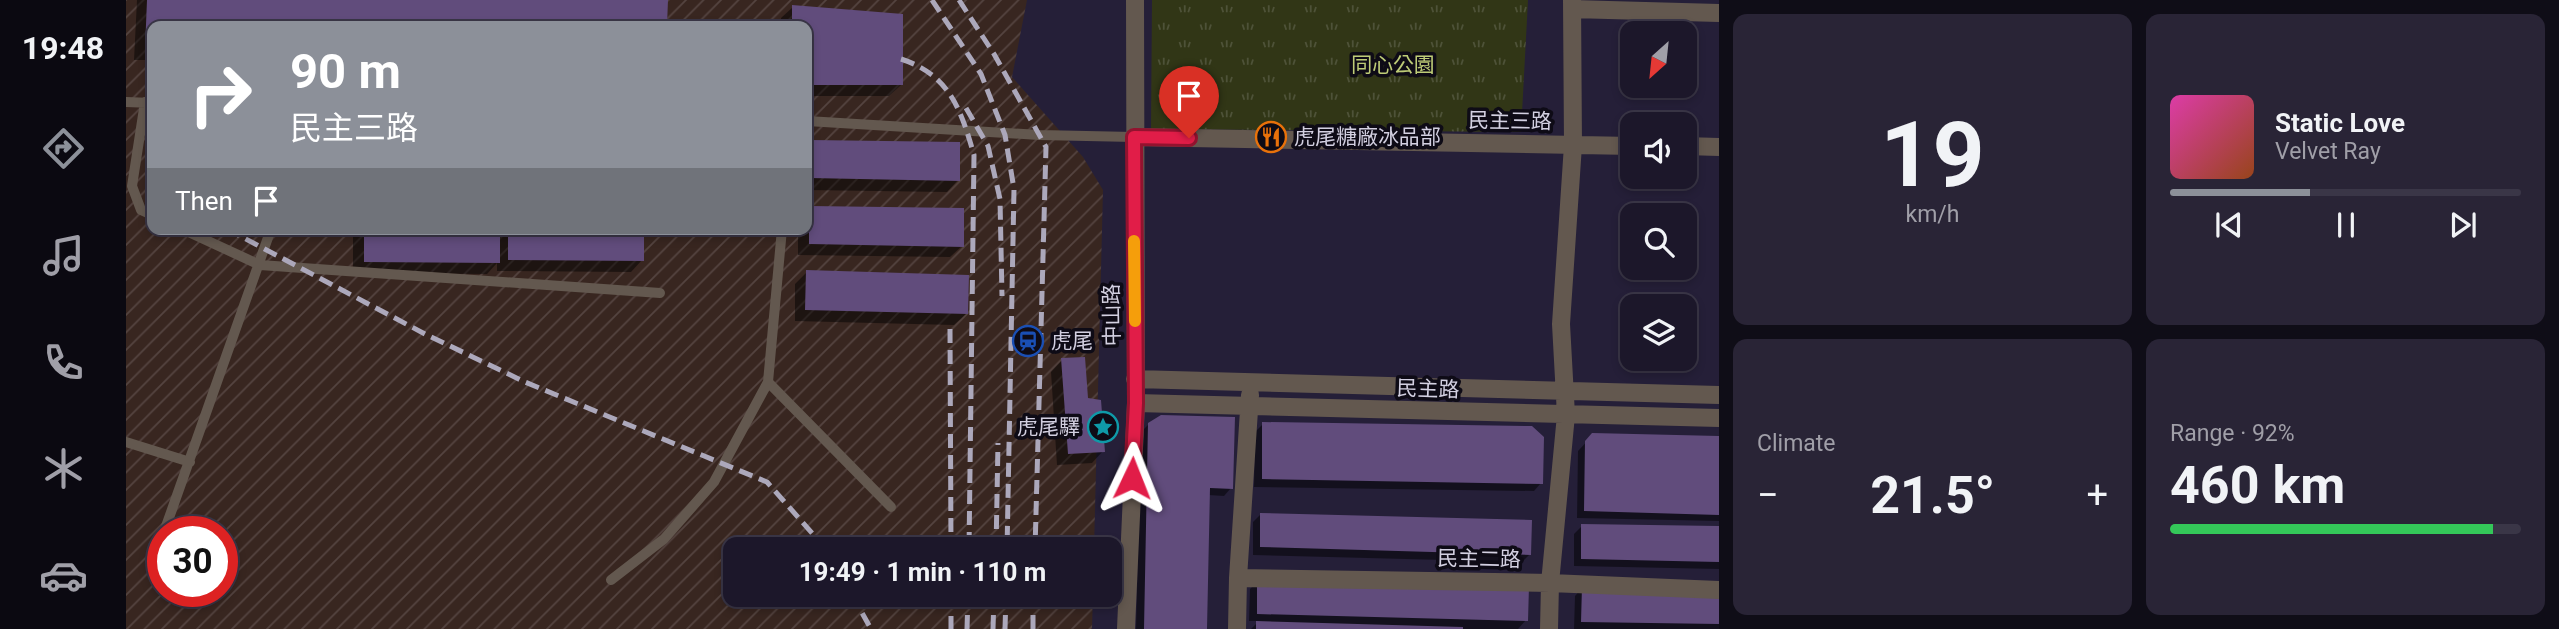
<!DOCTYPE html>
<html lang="en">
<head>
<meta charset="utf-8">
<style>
	body { margin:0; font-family:Roboto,"Noto Sans TC",sans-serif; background:#292436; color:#f1f3f6; height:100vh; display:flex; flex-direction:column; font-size:26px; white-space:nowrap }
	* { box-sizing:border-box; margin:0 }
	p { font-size:23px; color:#a09fa8 }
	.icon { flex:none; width:38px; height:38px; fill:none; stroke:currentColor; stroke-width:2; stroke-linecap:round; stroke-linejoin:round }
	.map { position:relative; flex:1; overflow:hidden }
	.sheet { display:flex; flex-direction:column; gap:14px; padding:14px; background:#0f0d17; width:840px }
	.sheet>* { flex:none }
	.hud { position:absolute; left:21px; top:21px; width:665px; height:214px; border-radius:14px; box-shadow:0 4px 10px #0003,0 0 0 2px #3a3647; background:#8c9099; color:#fff; overflow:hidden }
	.needle { width:46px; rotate:207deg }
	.buttons { position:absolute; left:1494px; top:21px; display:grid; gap:14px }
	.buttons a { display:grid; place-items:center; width:77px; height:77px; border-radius:14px; background:#1c172a; box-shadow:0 4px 10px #0003,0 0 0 2px #3a3647; font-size:35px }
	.speed { position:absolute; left:21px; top:516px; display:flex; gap:14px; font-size:35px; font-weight:700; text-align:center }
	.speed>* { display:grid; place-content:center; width:91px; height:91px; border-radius:50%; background:#1c172a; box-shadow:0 4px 10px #0003,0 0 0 2px #3a3647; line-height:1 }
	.speed .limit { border:10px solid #d22; background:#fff; color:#111 }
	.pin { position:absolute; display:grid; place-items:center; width:60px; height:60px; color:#fff; margin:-72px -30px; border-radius:50% 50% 50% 0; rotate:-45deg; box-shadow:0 0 7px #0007 }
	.pin .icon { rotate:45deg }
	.me { position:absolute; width:77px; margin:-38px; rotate:2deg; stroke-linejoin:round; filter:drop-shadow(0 0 5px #0008) }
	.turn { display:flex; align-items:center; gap:24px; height:147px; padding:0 28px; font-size:32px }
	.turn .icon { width:91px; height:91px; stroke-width:2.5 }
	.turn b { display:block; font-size:49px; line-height:60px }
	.then { display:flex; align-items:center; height:66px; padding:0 28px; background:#0003; gap:14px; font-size:26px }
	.big { font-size:52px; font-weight:700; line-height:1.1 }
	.sheet .widget { flex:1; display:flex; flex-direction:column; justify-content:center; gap:10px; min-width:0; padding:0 24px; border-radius:14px; background:#292436 }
	.sheet .dial { align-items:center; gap:0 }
	.dial b { font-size:91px; line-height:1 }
	.song { display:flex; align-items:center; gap:21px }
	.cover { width:84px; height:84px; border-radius:10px; background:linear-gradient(135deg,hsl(320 70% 55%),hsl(20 70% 35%)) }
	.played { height:7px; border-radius:4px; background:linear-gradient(90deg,#8c9099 40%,#3a3647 40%) }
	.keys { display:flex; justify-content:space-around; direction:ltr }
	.heat { display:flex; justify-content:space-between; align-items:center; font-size:38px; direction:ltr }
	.charge { height:10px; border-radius:5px; background:linear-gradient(90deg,#34c759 92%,#3a3647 0) }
	.sheet .tiles { flex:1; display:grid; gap:14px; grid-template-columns:repeat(2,1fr) }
	.trip { position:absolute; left:597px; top:537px; width:399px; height:70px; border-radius:14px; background:#1c172a; box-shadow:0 4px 10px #0003,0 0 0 2px #3a3647; font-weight:700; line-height:70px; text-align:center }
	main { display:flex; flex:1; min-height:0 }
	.tab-bar { display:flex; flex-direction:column; width:126px; justify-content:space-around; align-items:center; background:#0b0911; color:#a09fa8 }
	.tab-bar .icon { width:49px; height:49px }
	.tab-bar .on { color:#8c9099 }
	.tab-bar b { font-size:32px; color:#f1f3f6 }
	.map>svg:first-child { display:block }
	.industrial { fill:url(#industrial-furrows); fill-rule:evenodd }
	.park { fill:url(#park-tufts) }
	.shadow { fill:#0007 }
	.building { fill:#614c7c }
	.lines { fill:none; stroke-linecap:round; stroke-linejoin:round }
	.lane { stroke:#63584f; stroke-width:10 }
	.street { stroke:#63584f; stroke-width:18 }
	.rail { stroke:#aca8bb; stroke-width:5; stroke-dasharray:14 7; stroke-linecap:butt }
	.route-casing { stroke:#92132f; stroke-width:18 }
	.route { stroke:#e11d48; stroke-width:12 }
	.slow { stroke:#f59e0b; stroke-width:12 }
	.labels { text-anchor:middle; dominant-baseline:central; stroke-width:7; stroke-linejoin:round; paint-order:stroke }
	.park-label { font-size:21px; fill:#becc77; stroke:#0e0b16 }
	.street-label { font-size:21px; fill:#d3d0e1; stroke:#0e0b16 }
	.poi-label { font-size:21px; fill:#d3d0e1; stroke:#0e0b16; text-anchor:start }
</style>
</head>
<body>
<main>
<nav class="tab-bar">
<b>19:48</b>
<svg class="icon on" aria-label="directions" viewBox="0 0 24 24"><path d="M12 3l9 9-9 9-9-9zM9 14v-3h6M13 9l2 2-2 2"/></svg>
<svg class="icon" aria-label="music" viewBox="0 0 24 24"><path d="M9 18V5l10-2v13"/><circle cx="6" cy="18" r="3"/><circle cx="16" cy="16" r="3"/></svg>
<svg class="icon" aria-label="phone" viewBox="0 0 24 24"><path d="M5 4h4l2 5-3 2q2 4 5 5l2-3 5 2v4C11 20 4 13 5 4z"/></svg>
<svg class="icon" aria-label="climate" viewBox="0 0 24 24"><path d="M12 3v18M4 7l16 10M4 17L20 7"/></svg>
<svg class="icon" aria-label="car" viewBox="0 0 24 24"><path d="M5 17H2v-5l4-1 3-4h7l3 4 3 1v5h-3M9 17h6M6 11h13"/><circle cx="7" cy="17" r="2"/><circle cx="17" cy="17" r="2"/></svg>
</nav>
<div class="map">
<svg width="1593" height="629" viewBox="0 0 1593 629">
	<defs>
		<pattern id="industrial-furrows" width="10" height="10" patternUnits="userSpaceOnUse" patternTransform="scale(1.75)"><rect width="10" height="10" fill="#382620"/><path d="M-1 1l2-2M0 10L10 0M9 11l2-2" fill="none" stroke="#544440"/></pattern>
		<pattern id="park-tufts" width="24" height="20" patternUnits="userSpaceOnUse" patternTransform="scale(1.75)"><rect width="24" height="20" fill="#313616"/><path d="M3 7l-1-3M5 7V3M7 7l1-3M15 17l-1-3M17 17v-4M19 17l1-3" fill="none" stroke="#4e5238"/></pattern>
	</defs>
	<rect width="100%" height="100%" fill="#251f38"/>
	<path class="industrial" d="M0,0H901L886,77L957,157L977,190L968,549L609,550V595H967L966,629H0ZM26,26H681V229H26ZM37,532H96V592H37Z"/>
	<path class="park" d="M1026,0H1402L1395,132L1025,129Z"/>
	<path class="shadow" d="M11,0H540L539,26H26V60H8Z
		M667,7L775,85L763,96H681V26H655V18Z
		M684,141L832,180L821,192L681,190V145Z
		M684,208L836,246L824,257L672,255V229H681V211Z
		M227,229H516V260L505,272L371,271V263L361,274L227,273Z
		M681,272L840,314L828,325L669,321V284Z
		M936,360L960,399L977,451L966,463L931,465L925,372Z
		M1023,424L1105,488L1098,496L1082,495L1079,629H1010L1015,432Z
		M1137,424L1415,483L1408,491L1128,487L1129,432Z
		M1467,435L1593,438V521L1451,518L1452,451Z
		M1135,514L1404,554L1396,562L1127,555V522Z
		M1456,526L1593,528V569L1448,566V534Z
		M1132,581L1400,620L1392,629H1125L1133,621H1123L1124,589Z
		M1456,588L1593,591V629H1448L1449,596Z"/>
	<path class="building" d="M21,0H542L541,26H26V49H19Z
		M666,5L777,14V85H681V26H666Z
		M684,140L834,142V181L683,178Z
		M683,206L838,208V247L683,244Z
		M238,229H374V263L238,262Z
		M382,229H518V261L382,260Z
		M680,270L843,275L842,314L679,310Z
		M959,357L962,398L975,400L979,452L942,454L935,358Z
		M1035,415L1109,417L1107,489L1084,488L1081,629H1018L1022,423Z
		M1136,422L1406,426L1418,437L1417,484L1136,479Z
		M1466,433L1593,436V515L1458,511L1459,441Z
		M1134,513L1406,520L1405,555L1134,547Z
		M1455,524L1593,526V562L1455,559Z
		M1131,579L1403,586L1402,621L1131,614Z
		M1456,586L1593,589V624L1455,622Z
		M1130,621L1337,627V629H1130Z"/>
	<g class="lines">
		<path class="lane" d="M0,102L26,103
			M19,102L6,186L15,210L26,215
			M681,121L913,135L1008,137
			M56,229L134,265L534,293
			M642,382L765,507
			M0,442L64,462
			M38,532L145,229
			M27,561L37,535
			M485,580L538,539L588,482L642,382L656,229"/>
		<path class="street" d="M1446,9L1593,13
			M1008,137L1507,146
			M1559,146L1593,147
			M1009,379L1593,395
			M1010,403L1593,418
			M1112,578L1424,583L1593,590
			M1000,629L1010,403L1009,0
			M1111,629L1112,578L1124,395
			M1423,629L1424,583L1440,415L1435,324L1447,145L1446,0"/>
		<path class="rail" d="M806,0L855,74L879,135L888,189L881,550
			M833,0L868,54L920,147L909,550
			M775,59C824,75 835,110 848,155L843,550
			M840,108L862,146L874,199L876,296
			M101,229L299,334L399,382L641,482L701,550
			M824,329L825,550
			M870,550L872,443
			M726,595L745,629
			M825,595V629
			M841,629L842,595
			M867,629L868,595
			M879,629L880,595
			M907,629V595"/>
	</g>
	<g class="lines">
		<g class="route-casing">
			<path id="route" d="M1006,478L1010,403L1008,137L1063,138"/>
		</g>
		<use href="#route" class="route"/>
		<path class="slow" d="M1008,241L1009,321"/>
	</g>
	<defs>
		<g id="restaurant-ring" transform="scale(1.575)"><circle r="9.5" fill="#0e0b16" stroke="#e8710a" stroke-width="1.5"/><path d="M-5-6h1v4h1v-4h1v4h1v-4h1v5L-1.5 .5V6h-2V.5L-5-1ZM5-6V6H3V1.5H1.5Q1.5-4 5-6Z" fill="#e8710a"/></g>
		<g id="station-ring" transform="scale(1.575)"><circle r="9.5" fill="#0e0b16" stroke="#1a4fb4" stroke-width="1.5"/><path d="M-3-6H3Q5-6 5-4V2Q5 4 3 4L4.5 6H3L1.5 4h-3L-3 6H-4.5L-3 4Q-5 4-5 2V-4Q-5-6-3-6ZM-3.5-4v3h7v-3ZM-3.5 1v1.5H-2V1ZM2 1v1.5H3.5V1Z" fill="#1a4fb4"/></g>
		<g id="sight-ring" transform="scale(1.575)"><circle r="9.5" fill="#0e0b16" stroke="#0f9aa8" stroke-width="1.5"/><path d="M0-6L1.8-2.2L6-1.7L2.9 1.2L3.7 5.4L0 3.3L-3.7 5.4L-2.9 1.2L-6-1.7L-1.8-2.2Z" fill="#0f9aa8"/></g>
	</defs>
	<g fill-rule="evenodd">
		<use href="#restaurant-ring" x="1145" y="137"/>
		<use href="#station-ring" x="902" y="341"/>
		<use href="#sight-ring" x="977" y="427"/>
	</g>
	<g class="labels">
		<g class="park-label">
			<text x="1267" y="65">同心公園</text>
		</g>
		<g class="street-label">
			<text transform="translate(1384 121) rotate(1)">民主三路</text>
			<text transform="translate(986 315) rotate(-91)">中山路</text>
			<text transform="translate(1302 389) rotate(2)">民主路</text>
			<text transform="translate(1353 559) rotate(1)">民主二路</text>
		</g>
		<g class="poi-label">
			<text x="1168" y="137">虎尾糖廠冰品部</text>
			<text x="925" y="341">虎尾</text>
			<text x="954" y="427" text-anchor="end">虎尾驛</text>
		</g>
	</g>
</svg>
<div class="buttons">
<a><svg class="needle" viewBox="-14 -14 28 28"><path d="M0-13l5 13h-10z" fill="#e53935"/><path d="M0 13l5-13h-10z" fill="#a09fa8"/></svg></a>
<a><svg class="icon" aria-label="sound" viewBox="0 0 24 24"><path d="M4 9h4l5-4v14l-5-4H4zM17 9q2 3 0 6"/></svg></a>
<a><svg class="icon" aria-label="search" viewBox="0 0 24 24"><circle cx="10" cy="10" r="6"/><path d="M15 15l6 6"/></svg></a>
<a><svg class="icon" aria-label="layers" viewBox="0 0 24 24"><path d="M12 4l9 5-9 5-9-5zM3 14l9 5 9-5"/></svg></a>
</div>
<div class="speed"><div class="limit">30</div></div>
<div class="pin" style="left:1063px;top:138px;background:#d93025"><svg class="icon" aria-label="arrive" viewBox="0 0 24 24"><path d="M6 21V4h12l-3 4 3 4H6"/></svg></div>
<svg class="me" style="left:1006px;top:478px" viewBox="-20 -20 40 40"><path d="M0-17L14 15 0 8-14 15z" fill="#e11d48" stroke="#fff" stroke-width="4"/></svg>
<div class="trip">19:49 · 1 min · 110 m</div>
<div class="hud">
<div class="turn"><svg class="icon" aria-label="right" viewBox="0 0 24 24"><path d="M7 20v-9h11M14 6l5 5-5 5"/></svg><div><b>90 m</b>民主三路</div></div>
<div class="then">Then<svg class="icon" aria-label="arrive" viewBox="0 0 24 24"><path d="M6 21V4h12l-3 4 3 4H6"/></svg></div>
</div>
</div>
<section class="sheet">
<div class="tiles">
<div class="widget dial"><b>19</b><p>km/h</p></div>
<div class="widget">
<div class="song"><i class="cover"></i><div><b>Static Love</b><p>Velvet Ray</p></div></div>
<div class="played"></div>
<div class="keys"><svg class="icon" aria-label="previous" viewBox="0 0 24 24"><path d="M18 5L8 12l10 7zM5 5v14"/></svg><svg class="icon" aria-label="pause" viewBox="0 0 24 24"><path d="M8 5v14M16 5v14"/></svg><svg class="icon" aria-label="next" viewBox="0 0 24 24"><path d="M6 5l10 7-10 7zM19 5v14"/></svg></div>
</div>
<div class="widget"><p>Climate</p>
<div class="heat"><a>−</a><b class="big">21.5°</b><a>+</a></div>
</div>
<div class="widget"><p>Range · 92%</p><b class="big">460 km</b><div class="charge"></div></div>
</div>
</section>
</main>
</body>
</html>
